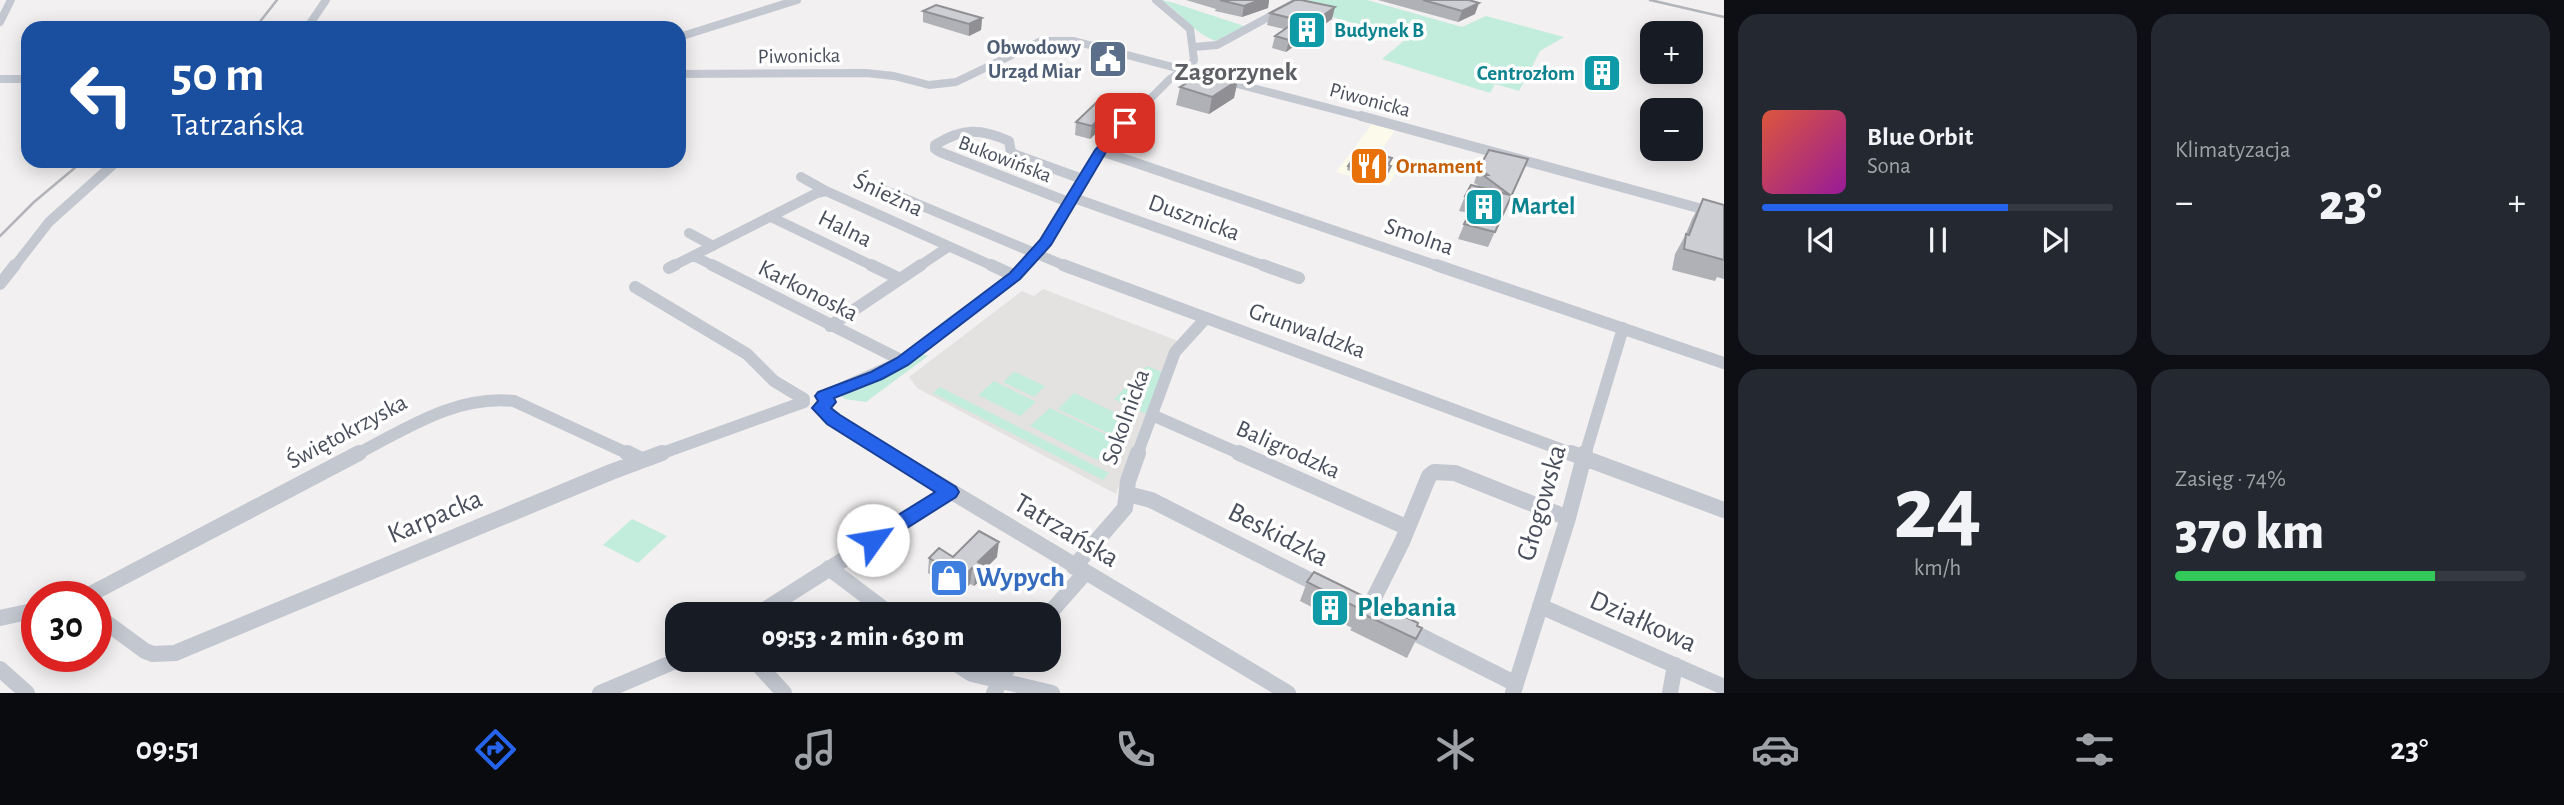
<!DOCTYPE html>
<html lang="pl">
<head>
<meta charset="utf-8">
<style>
	body { margin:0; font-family:"Alegreya Sans",sans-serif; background:#242831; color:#f1f3f6; height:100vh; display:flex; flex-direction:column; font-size:26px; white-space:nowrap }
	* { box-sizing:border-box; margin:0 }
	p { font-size:23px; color:#9ea1a6 }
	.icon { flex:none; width:38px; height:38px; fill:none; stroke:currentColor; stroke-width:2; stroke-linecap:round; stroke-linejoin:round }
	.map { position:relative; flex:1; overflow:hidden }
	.details { display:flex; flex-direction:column; gap:14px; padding:14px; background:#0d0f14; width:840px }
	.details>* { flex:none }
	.banner { position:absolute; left:21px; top:21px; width:665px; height:147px; border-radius:21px; box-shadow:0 4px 18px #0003; background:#1a4fa0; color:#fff; overflow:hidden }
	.fabs { position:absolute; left:1640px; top:21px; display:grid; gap:14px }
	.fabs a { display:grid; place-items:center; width:63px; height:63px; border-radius:14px; background:#171b24; box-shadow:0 4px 18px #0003; font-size:35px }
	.speed { position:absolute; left:21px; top:581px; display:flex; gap:14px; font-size:35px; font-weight:700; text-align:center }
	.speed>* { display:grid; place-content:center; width:91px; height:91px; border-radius:50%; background:#171b24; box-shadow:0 4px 18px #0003; line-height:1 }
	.speed .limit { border:10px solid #d22; background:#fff; color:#111 }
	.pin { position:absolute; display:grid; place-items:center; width:60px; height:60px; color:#fff; margin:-30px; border-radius:14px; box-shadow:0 4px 10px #0006 }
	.me { position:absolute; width:77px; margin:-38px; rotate:58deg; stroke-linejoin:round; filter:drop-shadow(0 0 5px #0008) }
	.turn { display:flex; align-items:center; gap:24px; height:147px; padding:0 35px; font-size:32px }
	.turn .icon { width:91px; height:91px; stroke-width:2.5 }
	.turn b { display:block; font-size:49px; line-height:60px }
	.big { font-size:52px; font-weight:800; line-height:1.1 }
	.details .tile { flex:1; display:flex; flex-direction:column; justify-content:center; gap:10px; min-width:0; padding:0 24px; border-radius:21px; background:#242831 }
	.details .dial { align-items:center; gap:0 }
	.dial b { font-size:91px; line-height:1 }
	.song { display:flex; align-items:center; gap:21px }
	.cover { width:84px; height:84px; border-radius:10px; background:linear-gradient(135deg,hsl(10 70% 55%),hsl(300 70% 35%)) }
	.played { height:7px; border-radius:4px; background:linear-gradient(90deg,#2563eb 70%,#363941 70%) }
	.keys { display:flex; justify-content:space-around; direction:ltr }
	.heat { display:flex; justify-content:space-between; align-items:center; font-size:38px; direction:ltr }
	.charge { height:10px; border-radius:5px; background:linear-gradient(90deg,#34c759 74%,#363941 0) }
	.details .tiles { flex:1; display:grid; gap:14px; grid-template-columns:repeat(2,1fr) }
	.trip { position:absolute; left:665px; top:602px; width:396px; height:70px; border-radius:21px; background:#171b24; box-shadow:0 4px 18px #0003; font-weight:800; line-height:70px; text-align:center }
	.dock { display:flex; height:112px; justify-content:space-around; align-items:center; background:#090b0e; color:#9ea1a6 }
	.dock .icon { width:49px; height:49px }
	.dock .on { color:#2563eb }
	.dock b { font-size:32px; color:#f1f3f6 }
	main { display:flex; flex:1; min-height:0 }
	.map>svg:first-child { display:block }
	.commercial { fill:#fbfaeb }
	.education { fill:#e3e2e1 }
	.green { fill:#c2ecdb }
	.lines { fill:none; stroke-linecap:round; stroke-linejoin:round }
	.minor-far3 { stroke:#c2c7d0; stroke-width:8 }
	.minor-far2 { stroke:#c2c7d0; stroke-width:10 }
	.minor-far1 { stroke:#c2c7d0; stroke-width:12 }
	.minor { stroke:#c2c7d0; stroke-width:16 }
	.rail { stroke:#b3b4ba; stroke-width:2.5 }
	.wall { fill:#b0b1b6 }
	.shaded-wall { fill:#909094 }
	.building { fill:#cdced4; stroke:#909094; stroke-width:2 }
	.route { fill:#2563eb; stroke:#184099; stroke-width:2 }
	.labels { text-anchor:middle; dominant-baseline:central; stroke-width:7; stroke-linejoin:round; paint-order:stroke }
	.far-culture-label { font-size:21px; font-weight:bold; fill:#0d838f; stroke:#fff; text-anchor:start }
	.far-service-label { font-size:21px; font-weight:bold; fill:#4e5e75; stroke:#fff; text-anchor:end }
	.far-street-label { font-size:21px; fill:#494f5c; stroke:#fff }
	.far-food-label { font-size:21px; font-weight:bold; fill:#c56008; stroke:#fff; text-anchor:start }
	.street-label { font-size:24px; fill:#494f5c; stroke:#fff }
	.culture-label { font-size:24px; font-weight:bold; fill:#0d838f; stroke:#fff; text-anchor:start }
	.far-district-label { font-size:26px; font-weight:bold; fill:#5d5f64; stroke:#fff }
	.near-street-label { font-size:28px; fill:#494f5c; stroke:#fff }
	.near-shop-label { font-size:28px; font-weight:bold; fill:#366cbe; stroke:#fff; text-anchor:start }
	.near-culture-label { font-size:28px; font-weight:bold; fill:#0d838f; stroke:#fff; text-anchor:start }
</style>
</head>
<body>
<main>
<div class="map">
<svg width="1724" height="693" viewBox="0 0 1724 693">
	<rect width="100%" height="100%" fill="#f2f0f0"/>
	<path class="commercial" d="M1372,124L1395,130L1378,155L1403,162L1388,186L1336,172Z"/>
	<path class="education" d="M1043,289L1178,341L1170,349L1116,494L917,388L909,377L1022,291L1034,296Z"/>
	<path class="green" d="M1162,0L1174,3L1244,26L1216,41C1195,34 1181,13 1162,0Z
		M1308,0H1367L1462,27L1486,16L1564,37L1540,51L1519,91L1495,84L1490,93L1382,59L1406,39L1296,6Z
		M922,354L928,356L866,402L845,399L840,395L885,376Z
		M1147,366L1162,372L1146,414L1114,399Z
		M1014,372H1015L1045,386L1034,397L1003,382Z
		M994,381L1036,402L1020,416L978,395Z
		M940,387L1109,473L1103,480L933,393Z
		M1074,393L1127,418L1112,435L1058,409Z
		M1050,408L1117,440L1097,460L1030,426Z
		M632,519L667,536L638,563L603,545Z"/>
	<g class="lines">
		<path class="minor-far3" d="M0,22L11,0
			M307,28L326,0
			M679,37L797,0
			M1194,47L1217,45L1300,0
			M679,74L866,73L894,76L929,85L956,82L1041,41H1074L1367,118
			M0,79H28
			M1131,118L1170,79L1190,66L1194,60L1190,29L1156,0"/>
		<path class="minor-far2" d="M1361,116L1724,215
			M1101,151L1441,267
			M801,177L826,191
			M877,187L1068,267
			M1074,198L1268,267
			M1071,203L940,152L935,149V145C962,128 980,128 1009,141L1011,152L1016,155L1085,180
			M771,217L875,267
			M689,233L713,246
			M694,256L716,267
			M14,267L49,222L117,161
			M671,267L817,193L826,191L995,267
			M918,267L948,247
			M1024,267L1046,243L1105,145L1133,116"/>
		<path class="minor-far1" d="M712,265L903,361
			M871,265L900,279
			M991,265L1015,276
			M1063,265L1576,455
			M1263,265L1299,278
			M1436,265L1724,363
			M669,268L675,265
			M0,284L15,265
			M635,287L747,354L774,381L804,399
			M830,326L921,265
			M824,396L903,361L1015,276L1025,265
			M820,408L890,455
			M1152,415L1243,455
			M355,455C406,429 455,395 514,401L631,455
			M657,455L804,402
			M1137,455L1175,352L1206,318
			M1585,455L1623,328"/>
		<path class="minor" d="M627,453L641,460
			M887,453L1288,693
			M1239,453L1406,527
			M1571,453L1724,510
			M1128,494L1151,500L1321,586
			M1074,567L1125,508L1128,481L1138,453
			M829,568L890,614
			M85,597L359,453
			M1540,606L1724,687
			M1368,610L1402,542L1429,476L1434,472L1455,473L1568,518
			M758,614L950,492
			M96,615L145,651L153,654L175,653L611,472L662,453
			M1048,615L1085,573
			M0,618L37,610
			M1403,627L1516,684
			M754,660L784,693
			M950,660L972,674L1052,693
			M0,669L27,693
			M600,693L678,660
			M994,693L1012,660
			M1513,693L1568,518L1585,453
			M1670,693L1675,665"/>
		<path class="rail" d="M1650,0L1724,17
			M255,28L277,0
			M0,236L34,202L83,161"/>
	</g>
	<path class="wall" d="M1186,0H1269L1268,8L1242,17L1215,11L1216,9Z
		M1378,0H1469L1475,14L1458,22Z
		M923,11L982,18L981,30L969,36L923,22Z
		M1270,13L1332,19L1286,52L1272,48L1275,36L1284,29L1267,25Z
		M1237,77L1234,98L1209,114L1176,105L1180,87Z
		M1113,117L1090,139L1075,135L1076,122Z
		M1392,158L1389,165L1391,166L1390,171L1384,180L1347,170L1348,166Z
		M1528,159L1488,247L1458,239L1469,213L1459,211L1465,196L1479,186L1474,183L1479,168Z
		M1703,199L1724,205V279L1717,277L1715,281L1672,270L1675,254L1685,236L1692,219Z
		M997,557L981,573V580L974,586L970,584L961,594L928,573L929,558Z
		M1307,582L1422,628L1407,658L1350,630L1352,628L1300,601Z"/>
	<path class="shaded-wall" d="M1260,0H1269L1268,8L1242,17L1244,6Z
		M1479,3L1475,14L1458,22L1462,11Z
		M1335,7L1332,19L1286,52L1289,40Z
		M982,18L981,30L969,36V24Z
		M1237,77L1236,82L1238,80L1234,98L1209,114L1212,97Z
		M1115,103L1113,117L1090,139L1092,126Z
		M999,542L997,557L981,573V580L974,586L976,571L978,562Z
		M972,568L970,584L961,594L962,578Z"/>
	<path class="building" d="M1220,0H1260L1244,6Z
		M1295,0H1301L1335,7L1289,40L1275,36L1298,20L1270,13Z
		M1423,0H1469L1479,3L1462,11Z
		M936,5L982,18L969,24L923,11Z
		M1210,70L1237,77L1234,79L1238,80L1212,97L1180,87Z
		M1099,100L1115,103L1092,126L1076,122Z
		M1359,150L1392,158L1388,165L1391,166L1385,175L1348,166Z
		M1489,150L1528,159L1495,232L1464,224L1477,199L1465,196L1471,185L1510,195L1483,175H1488L1479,168Z
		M1703,199L1724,205V260L1684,249L1686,234L1689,235Z
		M979,531L999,542L978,562L982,565L976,571L972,568L962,578L929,558L939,548L953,557Z
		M1314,572L1418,623L1417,626L1422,628L1416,639L1359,612L1360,609L1307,582Z"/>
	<path class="route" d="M1121,121L1131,123L1106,152L1051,245L1020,279L908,365L882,379L834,398L836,402L831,408L840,415L956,487L959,492L956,497L880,545L873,548L866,545L863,540L866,535L935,492L827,424L812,408L818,401L815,396L818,392L871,372L897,358L1010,273L1040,240L1095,150Z"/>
	<defs>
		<g id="building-square" transform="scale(2.0125)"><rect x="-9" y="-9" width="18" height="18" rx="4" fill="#0f9aa8" stroke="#fff"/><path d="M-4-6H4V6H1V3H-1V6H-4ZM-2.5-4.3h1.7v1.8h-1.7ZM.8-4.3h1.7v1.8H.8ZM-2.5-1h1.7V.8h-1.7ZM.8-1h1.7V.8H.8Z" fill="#fff"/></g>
		<g id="civic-square" transform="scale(2.0125)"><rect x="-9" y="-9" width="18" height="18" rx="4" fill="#5c6f8a" stroke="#fff"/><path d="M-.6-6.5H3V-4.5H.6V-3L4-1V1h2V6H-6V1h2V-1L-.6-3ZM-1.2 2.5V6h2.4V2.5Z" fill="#fff"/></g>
		<g id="restaurant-square" transform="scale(2.0125)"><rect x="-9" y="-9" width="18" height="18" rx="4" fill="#e8710a" stroke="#fff"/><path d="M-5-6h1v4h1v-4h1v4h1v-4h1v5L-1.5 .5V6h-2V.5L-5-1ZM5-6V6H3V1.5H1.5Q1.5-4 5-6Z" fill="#fff"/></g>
		<g id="shop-square" transform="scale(2.0125)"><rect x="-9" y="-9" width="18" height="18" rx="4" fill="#3f7fe0" stroke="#fff"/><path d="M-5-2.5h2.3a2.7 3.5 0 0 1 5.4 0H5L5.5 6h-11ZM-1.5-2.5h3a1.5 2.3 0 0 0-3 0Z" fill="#fff"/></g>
	</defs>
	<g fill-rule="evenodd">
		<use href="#building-square" x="1307" y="30"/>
		<use href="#civic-square" x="1108" y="59"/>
		<use href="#building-square" x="1602" y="73"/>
		<use href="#restaurant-square" x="1369" y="166"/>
		<use href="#building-square" x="1484" y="207"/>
		<use href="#shop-square" x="949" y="578"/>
		<use href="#building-square" x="1330" y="608"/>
	</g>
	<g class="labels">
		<g class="far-culture-label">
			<text x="1334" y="30">Budynek B</text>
			<text x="1575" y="73" text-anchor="end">Centrozłom</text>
		</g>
		<g class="far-service-label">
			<text x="1081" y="47">Obwodowy<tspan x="1081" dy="24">Urząd Miar</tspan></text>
		</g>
		<g class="far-street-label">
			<text transform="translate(799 56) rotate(-1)">Piwonicka</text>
			<text transform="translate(1370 100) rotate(15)">Piwonicka</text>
			<text transform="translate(1005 159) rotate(21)">Bukowińska</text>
		</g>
		<g class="far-food-label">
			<text x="1396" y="166">Ornament</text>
		</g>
		<g class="street-label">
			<text transform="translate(888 195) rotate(25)">Śnieżna</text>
			<text transform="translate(1194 218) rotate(20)">Dusznicka</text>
			<text transform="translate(845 229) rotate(26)">Halna</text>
			<text transform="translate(1419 237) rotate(19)">Smolna</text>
			<text transform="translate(808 291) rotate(27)">Karkonoska</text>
			<text transform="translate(1307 331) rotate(20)">Grunwaldzka</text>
			<text transform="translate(1126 417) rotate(-70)">Sokolnicka</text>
			<text transform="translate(347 432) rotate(-28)">Świętokrzyska</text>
			<text transform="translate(1288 450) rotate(24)">Baligrodzka</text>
		</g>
		<g class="culture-label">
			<text x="1511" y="207">Martel</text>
		</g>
		<g class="far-district-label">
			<text x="1236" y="72">Zagorzynek</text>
		</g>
		<g class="near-street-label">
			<text transform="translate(1542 503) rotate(-74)">Głogowska</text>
			<text transform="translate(435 517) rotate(-23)">Karpacka</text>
			<text transform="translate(1066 531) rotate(31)">Tatrzańska</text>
			<text transform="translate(1278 535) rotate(27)">Beskidzka</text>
			<text transform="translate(1643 622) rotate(24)">Działkowa</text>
		</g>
		<g class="near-shop-label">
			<text x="976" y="578">Wypych</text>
		</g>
		<g class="near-culture-label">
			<text x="1357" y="608">Plebania</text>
		</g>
	</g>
</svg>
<div class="fabs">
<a>+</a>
<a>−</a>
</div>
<div class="speed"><div class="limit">30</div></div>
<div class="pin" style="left:1125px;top:123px;background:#d93025"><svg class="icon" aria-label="arrive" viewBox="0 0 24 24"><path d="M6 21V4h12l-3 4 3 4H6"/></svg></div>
<svg class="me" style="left:873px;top:540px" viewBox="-20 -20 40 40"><circle r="19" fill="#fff"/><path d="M0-13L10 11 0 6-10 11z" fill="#2563eb"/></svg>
<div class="trip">09:53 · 2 min · 630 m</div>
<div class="banner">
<div class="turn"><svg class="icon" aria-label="left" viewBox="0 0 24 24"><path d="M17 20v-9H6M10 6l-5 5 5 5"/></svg><div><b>50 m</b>Tatrzańska</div></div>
</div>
</div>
<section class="details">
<div class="tiles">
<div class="tile">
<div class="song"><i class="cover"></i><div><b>Blue Orbit</b><p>Sona</p></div></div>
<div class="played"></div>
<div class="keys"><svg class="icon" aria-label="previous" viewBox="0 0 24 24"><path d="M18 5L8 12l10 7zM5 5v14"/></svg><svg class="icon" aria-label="pause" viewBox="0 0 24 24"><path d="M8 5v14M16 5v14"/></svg><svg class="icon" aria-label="next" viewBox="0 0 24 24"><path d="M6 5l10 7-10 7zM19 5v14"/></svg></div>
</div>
<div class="tile"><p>Klimatyzacja</p>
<div class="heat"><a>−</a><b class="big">23°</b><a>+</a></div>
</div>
<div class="tile dial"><b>24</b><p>km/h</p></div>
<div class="tile"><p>Zasięg · 74%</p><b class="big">370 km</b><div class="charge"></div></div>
</div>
</section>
</main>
<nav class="dock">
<b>09:51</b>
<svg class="icon on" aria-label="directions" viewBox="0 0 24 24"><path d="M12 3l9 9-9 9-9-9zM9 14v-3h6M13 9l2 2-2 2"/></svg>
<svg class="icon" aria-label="music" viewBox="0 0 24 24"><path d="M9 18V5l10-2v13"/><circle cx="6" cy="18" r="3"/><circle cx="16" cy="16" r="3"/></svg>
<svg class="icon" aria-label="phone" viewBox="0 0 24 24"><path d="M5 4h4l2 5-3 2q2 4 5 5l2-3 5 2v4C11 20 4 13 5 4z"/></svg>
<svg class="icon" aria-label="climate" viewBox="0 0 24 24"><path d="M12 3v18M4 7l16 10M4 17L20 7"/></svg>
<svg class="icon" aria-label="car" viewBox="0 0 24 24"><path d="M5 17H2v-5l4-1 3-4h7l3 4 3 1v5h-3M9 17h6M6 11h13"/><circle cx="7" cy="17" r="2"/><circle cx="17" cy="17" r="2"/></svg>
<svg class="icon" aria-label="filters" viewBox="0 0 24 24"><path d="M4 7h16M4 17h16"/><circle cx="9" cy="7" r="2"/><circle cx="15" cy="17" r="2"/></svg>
<b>23°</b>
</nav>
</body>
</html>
